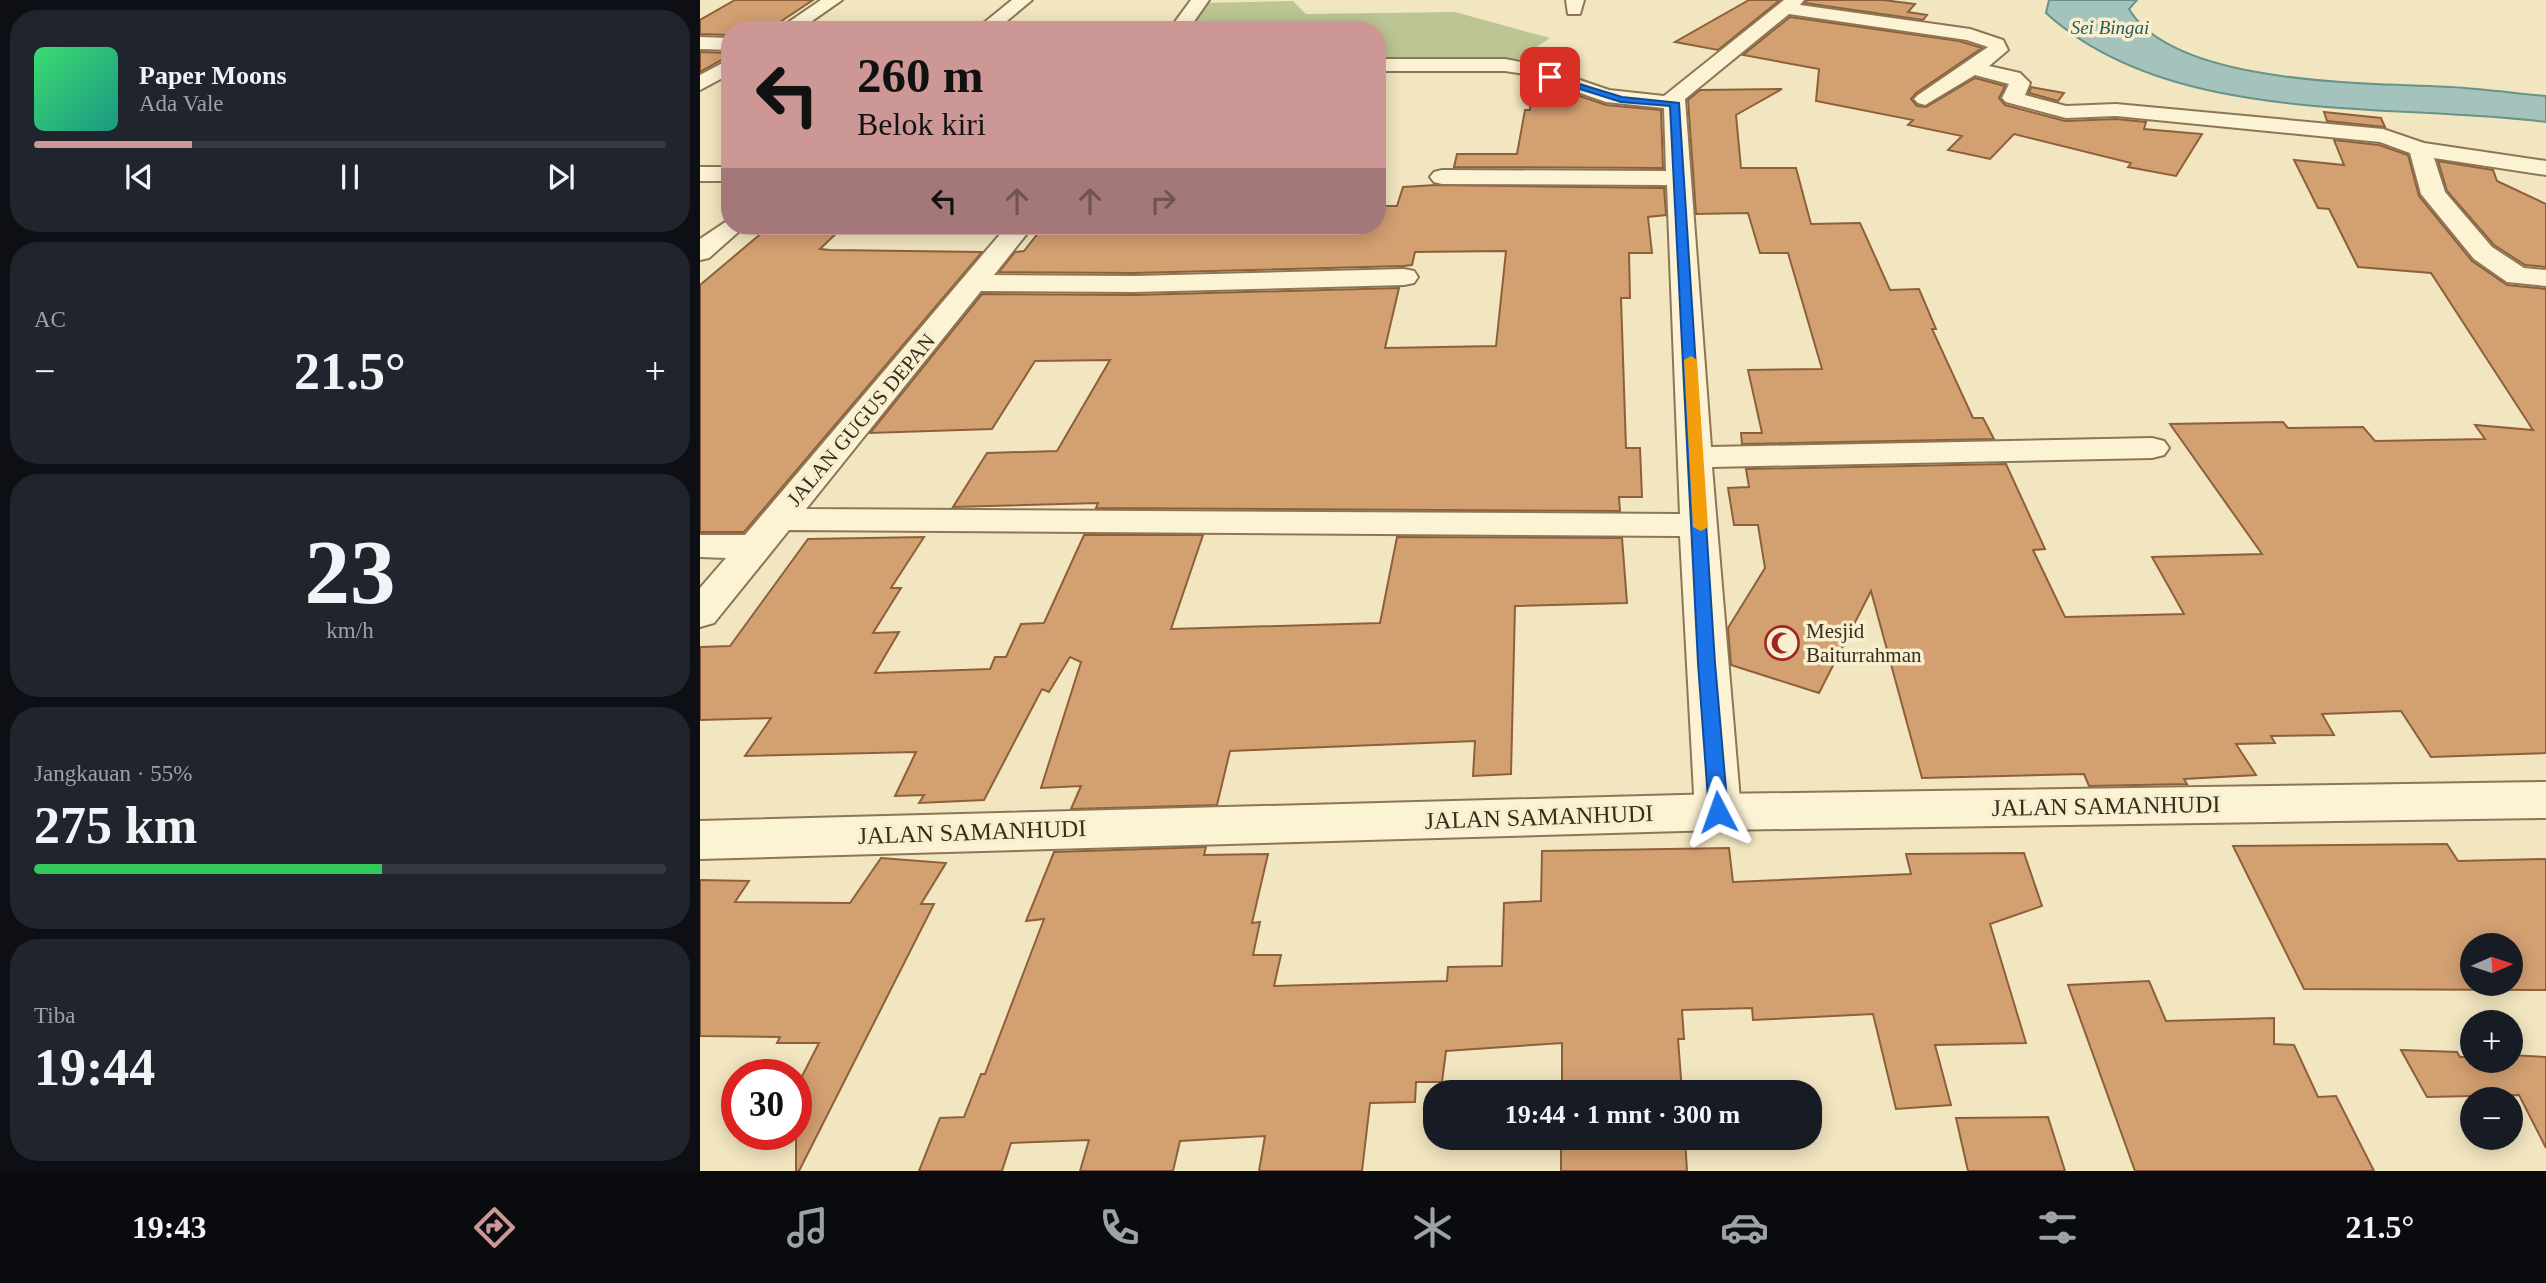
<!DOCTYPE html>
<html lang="id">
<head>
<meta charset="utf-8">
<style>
	body { margin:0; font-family:"Times New Roman",serif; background:#20242c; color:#f1f3f6; height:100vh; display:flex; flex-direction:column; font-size:26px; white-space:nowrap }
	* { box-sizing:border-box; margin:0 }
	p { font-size:23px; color:#9ea1a6 }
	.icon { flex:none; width:38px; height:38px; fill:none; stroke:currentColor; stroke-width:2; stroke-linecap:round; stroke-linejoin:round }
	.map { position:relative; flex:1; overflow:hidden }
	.sheet { display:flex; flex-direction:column; gap:10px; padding:10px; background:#0d0f14; width:700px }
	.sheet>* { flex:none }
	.guide { position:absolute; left:21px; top:21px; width:665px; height:214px; border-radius:28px; box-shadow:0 4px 18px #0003; background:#cd9796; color:#111; overflow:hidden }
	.needle { width:46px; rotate:87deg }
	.controls { position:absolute; left:1760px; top:933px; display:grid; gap:14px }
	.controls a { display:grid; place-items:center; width:63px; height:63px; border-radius:50%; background:#171b24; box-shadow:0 4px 18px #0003; font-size:35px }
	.speed { position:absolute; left:21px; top:1059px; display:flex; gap:14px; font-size:35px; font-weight:700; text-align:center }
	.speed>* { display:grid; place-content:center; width:91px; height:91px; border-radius:50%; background:#171b24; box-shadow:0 4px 18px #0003; line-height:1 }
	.speed .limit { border:10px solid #d22; background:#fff; color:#111 }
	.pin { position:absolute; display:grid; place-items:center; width:60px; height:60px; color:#fff; margin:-30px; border-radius:14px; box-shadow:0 4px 10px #0006 }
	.me { position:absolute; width:77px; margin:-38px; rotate:356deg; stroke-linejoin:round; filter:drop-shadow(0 0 5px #0008) }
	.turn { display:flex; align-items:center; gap:24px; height:147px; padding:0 21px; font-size:32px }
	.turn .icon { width:91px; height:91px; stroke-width:2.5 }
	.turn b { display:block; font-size:49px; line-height:60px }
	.lanes { display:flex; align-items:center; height:66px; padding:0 21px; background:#0003; justify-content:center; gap:35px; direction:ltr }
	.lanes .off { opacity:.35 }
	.big { font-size:52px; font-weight:700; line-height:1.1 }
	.sheet .tile { flex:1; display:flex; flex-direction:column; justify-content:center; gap:10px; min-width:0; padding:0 24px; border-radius:28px; background:#20242c }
	.sheet .dial { align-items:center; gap:0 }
	.dial b { font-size:91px; line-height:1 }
	.song { display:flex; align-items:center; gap:21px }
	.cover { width:84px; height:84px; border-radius:10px; background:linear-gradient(135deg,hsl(140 70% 55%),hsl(170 70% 35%)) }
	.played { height:7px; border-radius:4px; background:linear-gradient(90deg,#cd9796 25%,#363941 25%) }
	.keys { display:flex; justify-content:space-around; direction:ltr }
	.heat { display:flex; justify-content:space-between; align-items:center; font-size:38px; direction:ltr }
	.charge { height:10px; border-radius:5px; background:linear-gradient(90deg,#34c759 55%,#363941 0) }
	.trip { position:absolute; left:723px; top:1080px; width:399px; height:70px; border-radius:28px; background:#171b24; box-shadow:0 4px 18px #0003; font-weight:700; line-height:70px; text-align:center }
	.menu { display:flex; height:112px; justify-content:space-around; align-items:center; background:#090b0e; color:#9ea1a6 }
	.menu .icon { width:49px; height:49px }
	.menu .current { color:#cd9796 }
	.menu b { font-size:32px; color:#f1f3f6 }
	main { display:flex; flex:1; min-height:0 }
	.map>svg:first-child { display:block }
	.cemetery { fill:#bcc593 }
	.water { fill:#a3c3bc; stroke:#69928a; stroke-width:2 }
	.building { fill:#d3a072; stroke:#8d603a; stroke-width:2; fill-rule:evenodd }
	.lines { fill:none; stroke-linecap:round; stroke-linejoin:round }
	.minor-casing { stroke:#8c7656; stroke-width:4 }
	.tertiary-casing { stroke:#8c7656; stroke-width:4 }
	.minor { fill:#fcf2d4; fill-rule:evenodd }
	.tertiary { fill:#fcf2d4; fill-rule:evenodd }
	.route { fill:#1a73e8; stroke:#114b97; stroke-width:2 }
	.slow { fill:#f59e0b }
	.labels { text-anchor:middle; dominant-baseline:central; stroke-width:7; stroke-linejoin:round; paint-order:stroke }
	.far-water-label { font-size:19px; font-style:italic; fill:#2a5c5b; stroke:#f8efd0 }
	.street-label { font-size:21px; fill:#3a2c1c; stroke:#f8efd0 }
	.poi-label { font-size:21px; fill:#3a2c1c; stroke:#f8efd0; text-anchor:start }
	.near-street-label { font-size:24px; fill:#3a2c1c; stroke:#f8efd0 }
</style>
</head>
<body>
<main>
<section class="sheet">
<div class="tile">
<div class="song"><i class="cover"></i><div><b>Paper Moons</b><p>Ada Vale</p></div></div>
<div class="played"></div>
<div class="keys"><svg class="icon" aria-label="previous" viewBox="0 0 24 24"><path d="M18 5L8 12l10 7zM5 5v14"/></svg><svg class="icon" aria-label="pause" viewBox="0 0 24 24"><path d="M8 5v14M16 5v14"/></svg><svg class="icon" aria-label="next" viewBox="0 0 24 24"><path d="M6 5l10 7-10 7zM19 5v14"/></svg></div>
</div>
<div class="tile"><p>AC</p>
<div class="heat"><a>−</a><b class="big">21.5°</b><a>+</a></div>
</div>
<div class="tile dial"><b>23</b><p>km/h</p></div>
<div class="tile"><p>Jangkauan · 55%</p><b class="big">275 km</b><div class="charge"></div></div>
<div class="tile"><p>Tiba</p><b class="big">19:44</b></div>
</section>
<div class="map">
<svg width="1846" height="1171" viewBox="0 0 1846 1171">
	<rect width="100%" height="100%" fill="#f2e6c0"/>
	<path class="cemetery" d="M593,1L606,14L755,12L850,38L816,61L677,63V30H484L504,3Z"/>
	<path class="water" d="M1349,0H1437L1429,9C1475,86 1670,83 1751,87C1782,89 1814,93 1846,96V122C1689,102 1471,127 1346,13Z"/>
	<path class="building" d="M35,0H113L68,30H30V35L0,34V20Z
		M1049,0H1080L1018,50L975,42Z
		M1107,0H1183L1215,4L1208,12L1227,15L1223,20L1105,3Z
		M1090,17L1259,41L1282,48L1216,93L1211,99L1217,106L1226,107L1275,78L1305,86L1299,98L1305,105L1365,121L1416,119L1446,122L1444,129L1502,134L1476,176L1428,167L1431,163L1314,134L1290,159L1248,150L1262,136L1208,125L1213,120L1116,101L1119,69L1043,55Z
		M0,52L30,53V55L0,72Z
		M1331,87L1364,93L1358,101L1329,93Z
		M1082,89L1036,115L1041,168H1096L1111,224L1160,223L1190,290L1219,289L1236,329H1232L1273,418H1283L1294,439L1042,444L1041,433H1062L1048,370L1122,369L1088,253H1060L1048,213L996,214L988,100L1000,90Z
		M831,92H868L906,105L961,110L963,168L754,167L757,154H817L825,110H830Z
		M1624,112L1681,118L1685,127L1627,121Z
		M1634,140L1679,145L1708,155L1719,196L1772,261L1807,285L1846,289V753L1731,757L1701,711L1622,714L1634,735L1571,736L1575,743L1536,744L1556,775L1484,779L1487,784L1389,786L1384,774L1222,778L1171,591L1119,693L1031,665L1028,628L1065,568L1058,525H1034L1028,488L1049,487L1046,469L1306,464L1345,549L1333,550L1365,617L1484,614L1452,557L1562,554L1470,424L1583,422L1588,428L1663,427L1675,441L1785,439L1775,425L1833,430L1731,273L1658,267L1629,209L1618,208L1594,160L1644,165Z
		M1738,161L1793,170L1797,181L1846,204V267L1825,265L1794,245L1747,191Z
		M736,185L964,188L966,215L948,217L952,253H929L930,298H921L926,448H940L942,497H919L920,511L396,508L398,503L253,507L287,453L357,451L410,360L335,361L292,429L170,433L282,294L434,295L699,288L685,348L796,346L806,251L715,252L712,265L703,266L434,273L299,272L315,252L324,251L339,232H354L358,226H677V206H697L703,187Z
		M70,226H144L120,249L130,250L282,252L44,532H0V285Z
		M384,535H503L471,629L680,623L697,537L922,538L927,603L815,606L811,774L773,776L775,741L530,751L517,805L371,809L381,786L341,788L381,662L370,657L349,692L342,689L284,800L219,803L224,795L195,796L216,752L45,756L71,718L0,720V647L30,646L108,539L224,537L191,588H201L173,633L199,632L175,673L290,669L295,657H306L321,624L344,623Z
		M1747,844L1758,861L1846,859V990L1604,989L1533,846ZM1773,945H1811V984H1773Z
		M506,847L504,855L568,854L552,923L560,922L553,955H581L574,986L747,981L748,967L802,966L804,903L841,901L842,851L1029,848L1033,882L1211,874L1206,854L1324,853L1342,906L1290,924L1326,1043L1235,1045L1251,1105L1196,1109L1173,1014L1053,1020L1052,1008L982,1010L984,1039H978L982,1092H862V1043L746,1051L742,1082H716L715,1102L670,1103L662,1171H559L565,1136L480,1141L473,1171H380L389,1140L311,1143L302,1171H219L240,1118L264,1117L281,1074H285L344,919L326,921L354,852Z
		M181,858L246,863L221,904H234L99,1171H96V1088L119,1043H77L80,1037L0,1036V880L49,881L35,902L150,903Z
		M1449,981L1466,1021L1574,1018V1044L1594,1045L1618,1097L1636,1096L1674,1171H1435L1368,985Z
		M1701,1050L1757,1052L1760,1057H1773V1060H1811V1055L1846,1057V1148L1819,1095L1727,1097Z
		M1348,1117L1365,1171H1268L1256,1118Z
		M861,1138H985L987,1171H861Z"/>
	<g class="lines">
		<g class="minor-casing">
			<path id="minor" d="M121,0H142L99,30H77Z
				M312,0H332L296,30H275Z
				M491,0H509L488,30H469Z
				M866,0H884L880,14H868Z
				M1084,0H1104L1100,5L1270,29L1303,40L1308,50L1289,66L1320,73L1330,83L1325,95L1366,106L1416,104L1683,129L1724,143L1846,161V175L1734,158L1745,192L1792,247L1824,268L1846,270V286L1807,282L1774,259L1721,194L1710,153L1680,142L1416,116L1366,118L1306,102L1302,98L1309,84L1275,75L1225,105L1218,103L1214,99L1218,95L1288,47L1267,40L1089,14L985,99L1011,447L1452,438L1464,441L1469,448L1464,455L1452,458L1012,467L1041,812L1034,825L1018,830L1002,825L995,812L980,536L89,530L14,623L0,627V588L26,558L0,557V535H45L307,226H333L294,275L434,276L704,269L714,271L718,277L714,283L704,285L434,292L281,291L106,509L980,514L967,185L742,184L734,182L730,177L734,172L742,170L966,171L964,108L906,102L825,74L805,71H677V59H805L836,65L909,90L964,96Z
				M0,37L30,38V50L0,49Z
				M30,59V74L0,90V75Z
				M0,167H30V181H0Z
				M30,219V226H45L9,258L0,260V239Z"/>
		</g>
		<g class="tertiary-casing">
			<path id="tertiary" d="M1846,782V818L1018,830L0,859V821L1018,794Z"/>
		</g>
		<use href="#minor" class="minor"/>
		<use href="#tertiary" class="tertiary"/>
	</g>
	<path class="route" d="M850,75L922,97L979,103L1015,663L1028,812L1025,817H1011L1009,812L998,663L970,106L921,102L848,79Z"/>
	<path class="slow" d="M991,356L997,360L1008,527L1001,531L993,527L984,360Z"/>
	<defs>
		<g id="mosque-ring" transform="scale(1.75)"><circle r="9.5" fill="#f8efd0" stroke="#a02721" stroke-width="1.5"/><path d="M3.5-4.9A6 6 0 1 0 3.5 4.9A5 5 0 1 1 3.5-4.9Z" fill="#a02721"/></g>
	</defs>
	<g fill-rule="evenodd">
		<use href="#mosque-ring" x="1082" y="643"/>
	</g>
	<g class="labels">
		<g class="far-water-label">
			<text x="1410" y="27">Sei Bingai</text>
		</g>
		<g class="street-label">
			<text transform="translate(161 420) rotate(-50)">JALAN GUGUS DEPAN</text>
		</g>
		<g class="poi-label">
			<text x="1106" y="631">Mesjid<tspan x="1106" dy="24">Baiturrahman</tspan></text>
		</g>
		<g class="near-street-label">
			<text transform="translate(1406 806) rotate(-1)">JALAN SAMANHUDI</text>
			<text transform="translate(839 817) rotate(-2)">JALAN SAMANHUDI</text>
			<text transform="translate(272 832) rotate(-2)">JALAN SAMANHUDI</text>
		</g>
	</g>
</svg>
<div class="controls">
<a><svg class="needle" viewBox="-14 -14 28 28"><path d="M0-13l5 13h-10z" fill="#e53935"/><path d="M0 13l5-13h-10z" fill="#9ea1a6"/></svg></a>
<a>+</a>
<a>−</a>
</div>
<div class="speed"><div class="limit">30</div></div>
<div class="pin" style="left:850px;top:77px;background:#d93025"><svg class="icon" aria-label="arrive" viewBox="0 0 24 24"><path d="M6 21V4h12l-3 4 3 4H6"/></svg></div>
<svg class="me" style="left:1018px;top:812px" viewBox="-20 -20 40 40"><path d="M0-17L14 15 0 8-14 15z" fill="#1a73e8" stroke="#fff" stroke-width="4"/></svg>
<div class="trip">19:44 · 1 mnt · 300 m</div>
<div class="guide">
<div class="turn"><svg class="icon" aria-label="left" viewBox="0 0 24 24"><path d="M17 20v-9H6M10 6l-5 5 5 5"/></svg><div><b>260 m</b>Belok kiri</div></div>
<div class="lanes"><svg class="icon" aria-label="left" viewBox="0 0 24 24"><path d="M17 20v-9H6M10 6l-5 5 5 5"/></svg><svg class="icon off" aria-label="ahead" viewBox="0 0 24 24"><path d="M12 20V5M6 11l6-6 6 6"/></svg><svg class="icon off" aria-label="ahead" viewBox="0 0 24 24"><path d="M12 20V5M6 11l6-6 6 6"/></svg><svg class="icon off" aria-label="right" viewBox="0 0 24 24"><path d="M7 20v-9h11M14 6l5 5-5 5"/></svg></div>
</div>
</div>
</main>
<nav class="menu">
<b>19:43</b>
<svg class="icon current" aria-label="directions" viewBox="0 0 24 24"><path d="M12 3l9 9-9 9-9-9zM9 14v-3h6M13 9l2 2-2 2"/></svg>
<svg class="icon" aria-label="music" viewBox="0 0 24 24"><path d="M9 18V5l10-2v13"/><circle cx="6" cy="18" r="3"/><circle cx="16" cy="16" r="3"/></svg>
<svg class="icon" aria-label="phone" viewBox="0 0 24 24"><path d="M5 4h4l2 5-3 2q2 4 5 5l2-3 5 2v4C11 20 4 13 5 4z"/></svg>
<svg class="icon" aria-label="climate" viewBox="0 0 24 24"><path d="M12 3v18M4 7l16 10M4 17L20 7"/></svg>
<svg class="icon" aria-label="car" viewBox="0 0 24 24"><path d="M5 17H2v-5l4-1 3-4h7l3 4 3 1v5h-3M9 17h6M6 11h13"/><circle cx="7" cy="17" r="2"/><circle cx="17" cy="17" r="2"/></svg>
<svg class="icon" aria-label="filters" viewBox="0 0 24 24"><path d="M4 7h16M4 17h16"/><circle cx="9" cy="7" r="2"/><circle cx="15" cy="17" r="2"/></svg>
<b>21.5°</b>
</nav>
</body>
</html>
